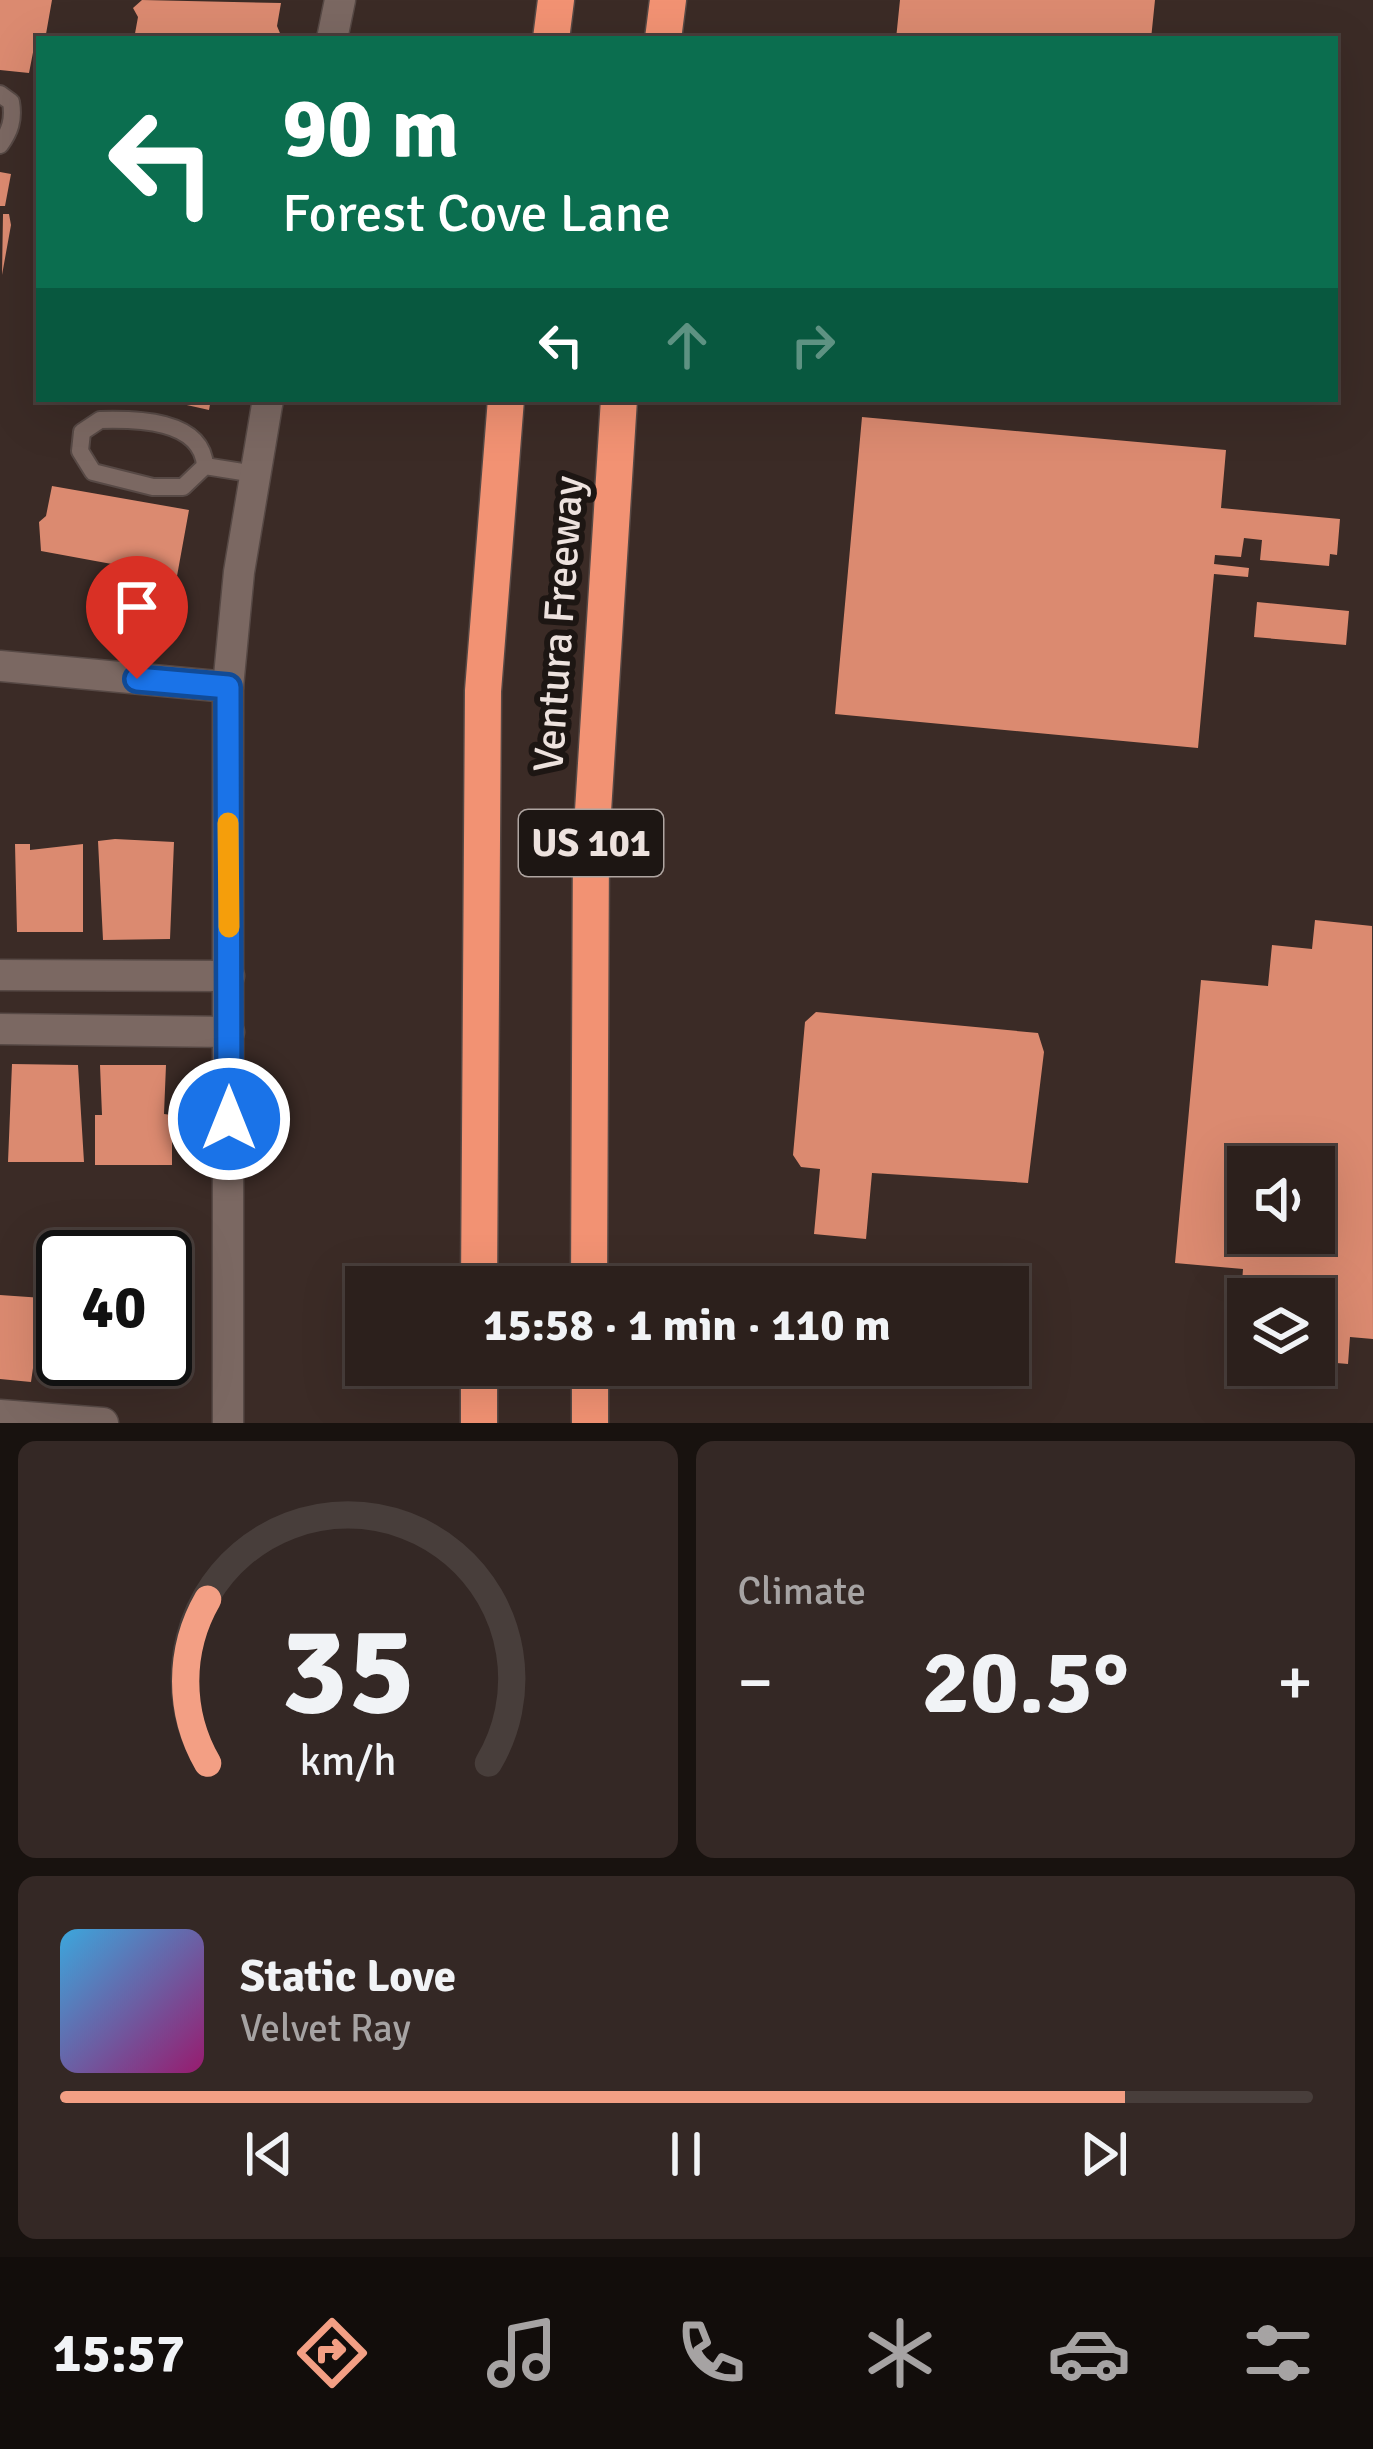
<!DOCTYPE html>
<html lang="en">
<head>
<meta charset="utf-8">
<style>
	body { margin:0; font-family:Signika,sans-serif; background:#342825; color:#f1f3f6; height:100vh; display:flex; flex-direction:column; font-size:45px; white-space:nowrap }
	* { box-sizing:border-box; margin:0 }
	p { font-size:39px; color:#a6a3a3 }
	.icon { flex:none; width:66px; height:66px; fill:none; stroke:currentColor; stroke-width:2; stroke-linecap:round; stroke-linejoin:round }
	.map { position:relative; height:1423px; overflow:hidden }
	.details { display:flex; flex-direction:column; gap:18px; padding:18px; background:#18120f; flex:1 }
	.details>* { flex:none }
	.hud { position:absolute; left:36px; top:36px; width:1302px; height:366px; border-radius:0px; box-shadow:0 12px 48px #0002,0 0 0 3px #483e3b; background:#0b6e4f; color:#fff; overflow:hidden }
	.tools { position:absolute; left:1227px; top:1146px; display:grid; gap:24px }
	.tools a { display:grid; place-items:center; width:108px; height:108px; border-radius:0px; background:#2c201c; box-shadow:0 12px 48px #0002,0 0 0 3px #483e3b; font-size:60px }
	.speed { position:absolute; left:36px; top:1230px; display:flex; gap:24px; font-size:60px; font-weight:700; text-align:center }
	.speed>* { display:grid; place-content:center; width:156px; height:156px; border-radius:50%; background:#2c201c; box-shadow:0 12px 48px #0002,0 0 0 3px #483e3b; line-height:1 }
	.speed .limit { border:6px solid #111; border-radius:18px; background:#fff; color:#111 }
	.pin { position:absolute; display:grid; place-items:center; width:102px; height:102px; color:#fff; margin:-123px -51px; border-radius:50% 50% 50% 0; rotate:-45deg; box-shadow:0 0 12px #0007 }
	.pin .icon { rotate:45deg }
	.me { position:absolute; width:132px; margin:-66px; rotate:0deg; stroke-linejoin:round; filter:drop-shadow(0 0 9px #0008) }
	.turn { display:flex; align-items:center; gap:42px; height:252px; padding:0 48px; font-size:54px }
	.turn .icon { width:156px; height:156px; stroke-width:2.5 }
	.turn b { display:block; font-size:84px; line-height:102px }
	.lanes { display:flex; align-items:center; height:114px; padding:0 48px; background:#0003; justify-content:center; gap:60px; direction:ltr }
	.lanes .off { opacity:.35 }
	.big { font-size:90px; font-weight:700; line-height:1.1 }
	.details .card { flex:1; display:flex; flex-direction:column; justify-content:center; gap:18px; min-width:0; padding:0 42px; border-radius:18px; background:#342825 }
	.details .dial { align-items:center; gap:0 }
	.dial svg { height:312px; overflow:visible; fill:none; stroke:#483e3b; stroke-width:7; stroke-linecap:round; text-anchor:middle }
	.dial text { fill:#f1f3f6; stroke:none }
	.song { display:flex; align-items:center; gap:36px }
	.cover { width:144px; height:144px; border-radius:18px; background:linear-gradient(135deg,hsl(200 70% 55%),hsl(320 70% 35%)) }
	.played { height:12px; border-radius:6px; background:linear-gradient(90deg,#f39f84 85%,#483e3b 85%) }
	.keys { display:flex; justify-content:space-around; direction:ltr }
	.heat { display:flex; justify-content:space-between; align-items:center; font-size:66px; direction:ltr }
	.details .tiles { flex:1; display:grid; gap:18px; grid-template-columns:1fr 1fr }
	.card:last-child { grid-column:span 2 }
	.trip { position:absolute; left:345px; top:1266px; width:684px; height:120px; border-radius:0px; background:#2c201c; box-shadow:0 12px 48px #0002,0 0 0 3px #483e3b; font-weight:700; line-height:120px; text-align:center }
	.tab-bar { display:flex; height:192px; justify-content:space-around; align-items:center; background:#120d0b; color:#a6a3a3 }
	.tab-bar .icon { width:84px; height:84px }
	.tab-bar .on { color:#f39f84 }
	.tab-bar b { font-size:54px; color:#f1f3f6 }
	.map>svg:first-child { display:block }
	.building { fill:#db8a70; fill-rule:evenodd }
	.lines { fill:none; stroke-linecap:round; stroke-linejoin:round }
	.service-casing { stroke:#574945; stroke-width:20 }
	.minor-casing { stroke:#574945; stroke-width:33 }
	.tertiary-casing { stroke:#574945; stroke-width:33 }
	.motorway-casing { stroke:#574945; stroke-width:39 }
	.service { stroke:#7b6862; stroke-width:16 }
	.minor { stroke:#7b6862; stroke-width:30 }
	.tertiary { stroke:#7b6862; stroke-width:30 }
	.motorway { stroke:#f29273; stroke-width:36 }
	.route-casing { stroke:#114b97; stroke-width:30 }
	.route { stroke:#1a73e8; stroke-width:21 }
	.slow { stroke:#f59e0b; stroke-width:21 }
	.labels { text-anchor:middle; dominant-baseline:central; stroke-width:12; stroke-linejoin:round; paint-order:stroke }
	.shield { fill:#1d1613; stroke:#afa5a1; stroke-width:3 }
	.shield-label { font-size:39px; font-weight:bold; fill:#ede2de }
	.street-label { font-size:42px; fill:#ede2de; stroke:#1d1613 }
</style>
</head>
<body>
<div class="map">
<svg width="1373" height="1423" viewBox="0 0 1373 1423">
	<rect width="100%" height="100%" fill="#3b2b26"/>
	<path class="building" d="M0,0H52L46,34L36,37L29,73L0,70Z
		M142,0L281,3L277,26L282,38L134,39L138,17L133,8Z
		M900,0H1155L1151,39H896Z
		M0,172L11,174L5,206H0Z
		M3,214H9L11,225L2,275Z
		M160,399H211L209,410Z
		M862,417L1226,450L1221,508L1340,519L1337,555L1330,554L1329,566L1260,560L1262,540L1244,538L1241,557L1215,555L1214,564L1249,568L1248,577L1214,574L1198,748L835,714Z
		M52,486L189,510L177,576L41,551L39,522L46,516Z
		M1257,602L1349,611L1346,645L1254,637Z
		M115,839L174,842L170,939L103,940L98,841Z
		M15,844H30V850L83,844V932H17Z
		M1315,920L1372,926L1373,1339L1350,1337L1348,1364L1314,1361V1299H1248V1312L1240,1311L1243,1269L1175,1263L1201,980L1268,986L1272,945L1312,949ZM1248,1167H1314V1233H1248Z
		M816,1012L1038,1033L1044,1052L1028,1183L872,1173L866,1239L814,1234L820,1169L801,1167L793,1155L805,1022Z
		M12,1064L78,1065L84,1162H8Z
		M100,1065H166L164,1114L172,1115V1165H95V1115H102Z
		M54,1277H63V1359H121L120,1380L53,1377L58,1327L51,1326Z
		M165,1286L181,1287L176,1384L140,1382L141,1359H165Z
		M0,1295L43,1298L31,1382L0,1379Z"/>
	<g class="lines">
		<g class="service-casing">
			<path id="service" d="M0,94L11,102C14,120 10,131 0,145
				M100,420C135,419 202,419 205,466L183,487H153L93,472L80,451L82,432Z
				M205,466L255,474"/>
		</g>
		<g class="minor-casing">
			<path id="minor" d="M0,666L228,687
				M0,975L229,976
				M0,1029L229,1032
				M0,1415L103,1423"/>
		</g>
		<g class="tertiary-casing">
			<path id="tertiary" d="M332,39L340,0
				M228,1423V687L239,572L268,399"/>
		</g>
		<g class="motorway-casing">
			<path id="motorway" d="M551,39L556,0
				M663,39L668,0
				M479,1287L483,691L506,399
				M589,1287L591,843L619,399
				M479,1365V1423
				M590,1365V1423"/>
		</g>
		<use href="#service" class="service"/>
		<use href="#minor" class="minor"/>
		<use href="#tertiary" class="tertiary"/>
		<use href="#motorway" class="motorway"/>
	</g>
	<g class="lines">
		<g class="route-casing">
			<path id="route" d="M137,679L228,687L229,1119"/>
		</g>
		<use href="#route" class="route"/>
		<path class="slow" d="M228,823L229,927"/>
	</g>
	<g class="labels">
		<rect class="shield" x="519" y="810" width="144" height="66" rx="9"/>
		<g class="shield-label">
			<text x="591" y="843">US 101</text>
		</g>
		<g class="street-label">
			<text transform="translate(559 624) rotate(-86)">Ventura Freeway</text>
		</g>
	</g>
</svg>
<div class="tools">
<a><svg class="icon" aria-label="sound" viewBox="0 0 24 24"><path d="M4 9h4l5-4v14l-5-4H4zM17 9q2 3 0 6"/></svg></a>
<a><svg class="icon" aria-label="layers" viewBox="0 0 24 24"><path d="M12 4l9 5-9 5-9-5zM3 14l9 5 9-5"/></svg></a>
</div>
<div class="speed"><div class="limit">40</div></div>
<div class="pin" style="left:137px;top:679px;background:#d93025"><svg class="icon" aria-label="arrive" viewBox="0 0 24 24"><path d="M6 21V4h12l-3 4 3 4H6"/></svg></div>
<svg class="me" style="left:229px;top:1119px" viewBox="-20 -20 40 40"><circle r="17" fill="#1a73e8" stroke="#fff" stroke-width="3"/><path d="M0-11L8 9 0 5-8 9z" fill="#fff"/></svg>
<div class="trip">15:58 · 1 min · 110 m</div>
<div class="hud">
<div class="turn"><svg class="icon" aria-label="left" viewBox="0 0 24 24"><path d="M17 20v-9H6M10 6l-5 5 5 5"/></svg><div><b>90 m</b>Forest Cove Lane</div></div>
<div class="lanes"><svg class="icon" aria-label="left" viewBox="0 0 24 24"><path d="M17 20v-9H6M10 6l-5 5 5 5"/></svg><svg class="icon off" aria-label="ahead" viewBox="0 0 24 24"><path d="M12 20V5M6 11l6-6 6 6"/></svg><svg class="icon off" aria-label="right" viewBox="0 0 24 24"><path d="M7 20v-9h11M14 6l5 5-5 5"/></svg></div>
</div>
</div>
<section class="details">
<div class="tiles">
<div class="card dial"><svg viewBox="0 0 100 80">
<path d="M14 69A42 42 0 1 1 86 69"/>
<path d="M14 69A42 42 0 0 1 14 27" stroke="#f39f84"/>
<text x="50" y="56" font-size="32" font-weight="700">35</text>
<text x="50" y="72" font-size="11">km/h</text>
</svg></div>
<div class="card"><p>Climate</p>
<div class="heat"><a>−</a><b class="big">20.5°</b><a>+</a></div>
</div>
<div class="card">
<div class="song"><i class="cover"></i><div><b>Static Love</b><p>Velvet Ray</p></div></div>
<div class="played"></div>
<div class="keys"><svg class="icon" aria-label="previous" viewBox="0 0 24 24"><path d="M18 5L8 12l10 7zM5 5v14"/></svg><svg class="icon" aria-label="pause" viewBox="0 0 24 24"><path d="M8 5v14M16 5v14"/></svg><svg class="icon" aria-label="next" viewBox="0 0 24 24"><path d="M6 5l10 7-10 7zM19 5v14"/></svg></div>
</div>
</div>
</section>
<nav class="tab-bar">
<b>15:57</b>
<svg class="icon on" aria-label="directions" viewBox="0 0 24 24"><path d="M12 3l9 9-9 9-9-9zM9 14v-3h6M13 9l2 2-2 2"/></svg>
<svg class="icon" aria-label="music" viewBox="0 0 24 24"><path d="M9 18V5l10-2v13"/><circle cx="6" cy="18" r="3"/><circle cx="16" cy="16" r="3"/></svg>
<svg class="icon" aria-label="phone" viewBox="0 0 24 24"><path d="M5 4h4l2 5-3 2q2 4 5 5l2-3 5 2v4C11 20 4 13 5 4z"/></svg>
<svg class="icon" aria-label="climate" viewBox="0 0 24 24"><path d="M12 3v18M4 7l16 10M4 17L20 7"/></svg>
<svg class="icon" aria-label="car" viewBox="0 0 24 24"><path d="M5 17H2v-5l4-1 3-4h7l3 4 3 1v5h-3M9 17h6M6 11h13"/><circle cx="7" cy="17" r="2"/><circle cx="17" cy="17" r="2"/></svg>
<svg class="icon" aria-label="filters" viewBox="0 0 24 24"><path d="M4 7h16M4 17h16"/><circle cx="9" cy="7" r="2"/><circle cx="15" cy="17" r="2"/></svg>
</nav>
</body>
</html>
